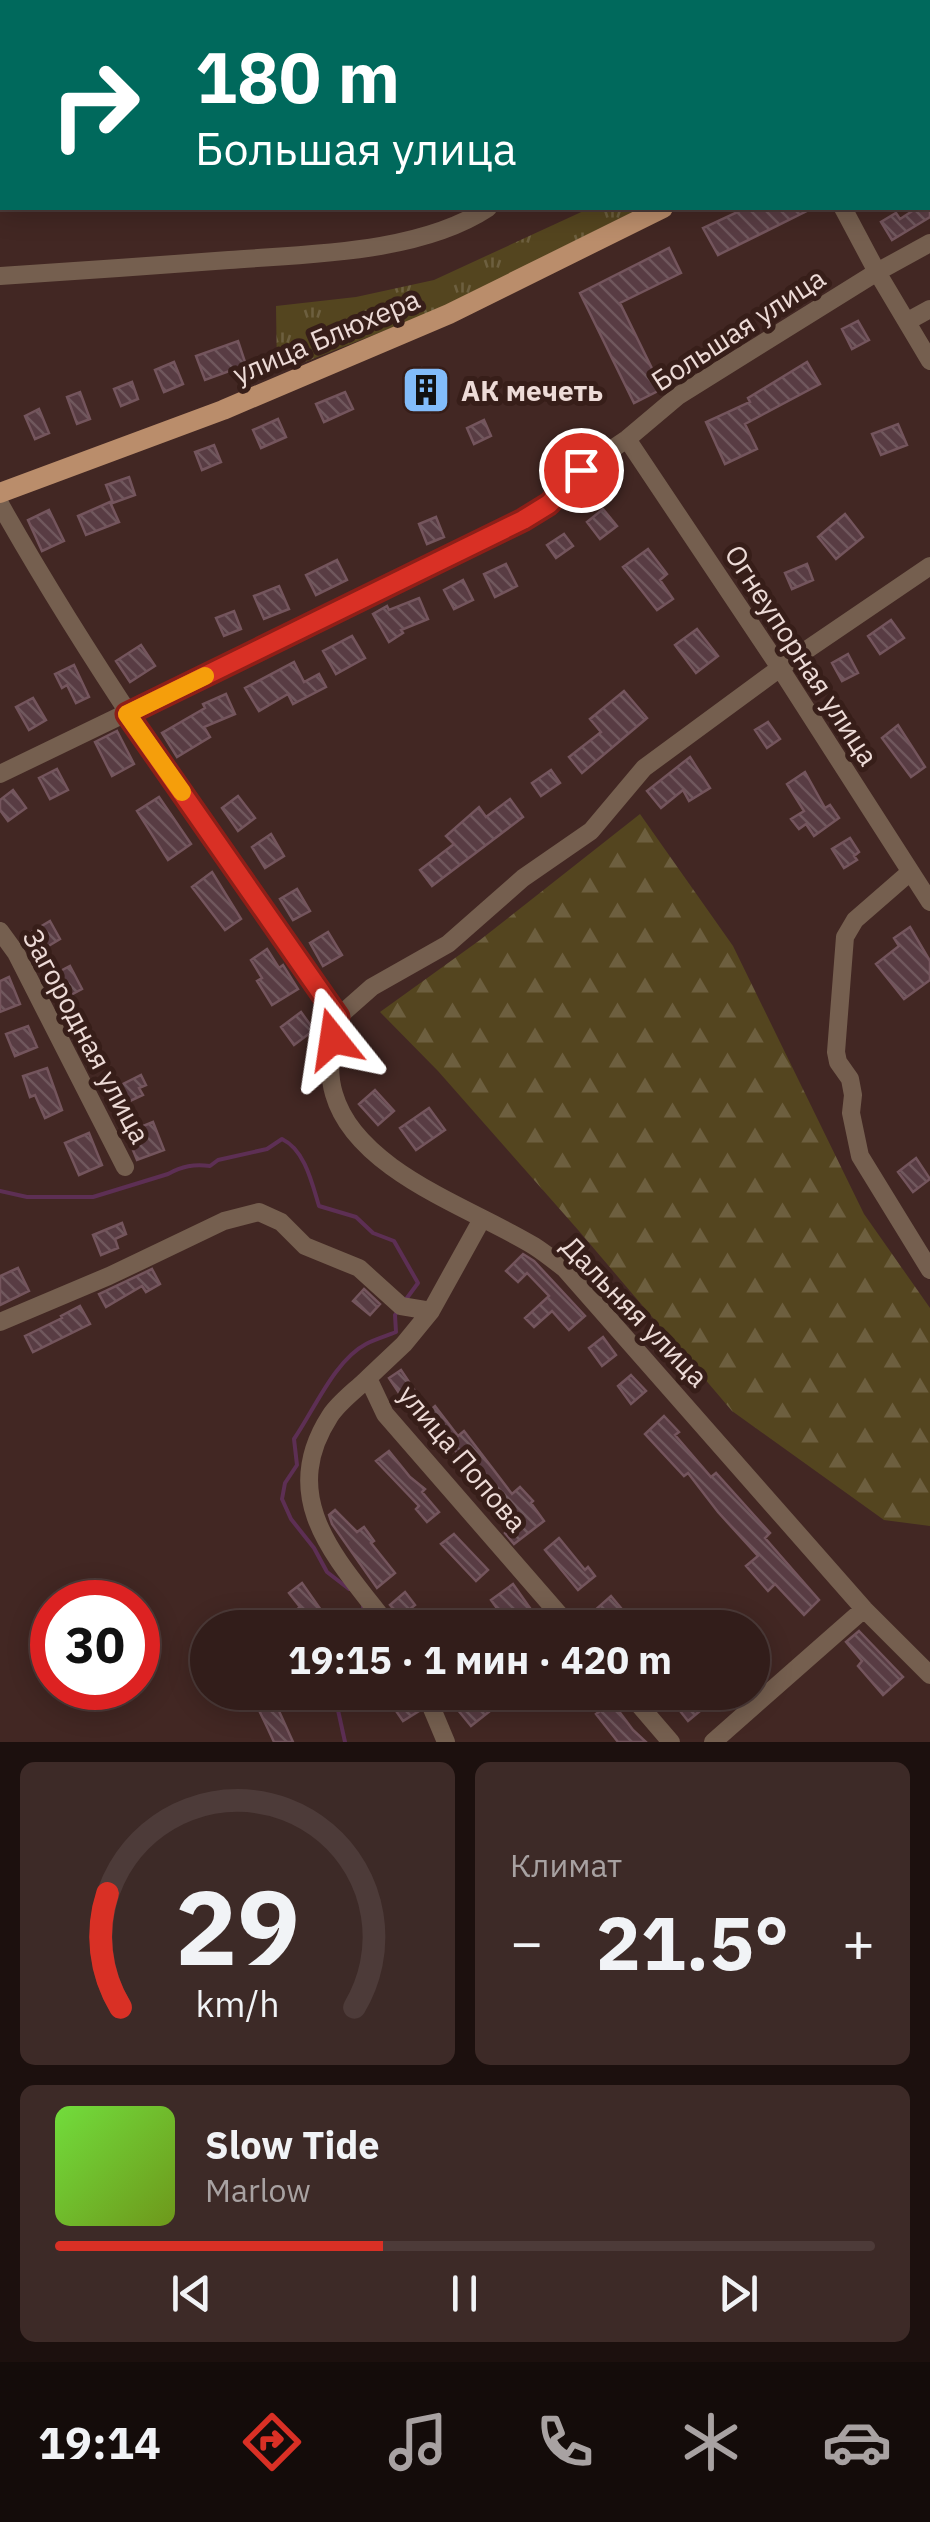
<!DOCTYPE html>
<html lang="ru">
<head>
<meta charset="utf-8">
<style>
	body { margin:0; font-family:"IBM Plex Sans",sans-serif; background:#3d2a27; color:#f1f3f6; height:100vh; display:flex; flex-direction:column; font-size:38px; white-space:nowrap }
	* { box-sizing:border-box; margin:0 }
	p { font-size:32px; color:#a8a2a2 }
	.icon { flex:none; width:55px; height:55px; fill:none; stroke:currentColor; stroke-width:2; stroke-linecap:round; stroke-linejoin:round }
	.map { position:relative; height:1742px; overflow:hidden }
	.sheet { display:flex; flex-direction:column; gap:20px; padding:20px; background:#1c100e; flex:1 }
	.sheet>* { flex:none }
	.top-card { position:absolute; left:0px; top:0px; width:930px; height:210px; box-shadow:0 5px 25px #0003,0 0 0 2px #4d3b39; background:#00695c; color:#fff; overflow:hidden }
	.speed { position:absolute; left:30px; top:1580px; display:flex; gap:20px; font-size:50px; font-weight:700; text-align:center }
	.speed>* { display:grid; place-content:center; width:130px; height:130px; border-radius:50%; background:#321d1a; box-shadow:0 5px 25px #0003,0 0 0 2px #4d3b39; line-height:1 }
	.speed .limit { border:15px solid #d22; background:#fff; color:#111 }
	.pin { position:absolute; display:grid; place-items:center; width:85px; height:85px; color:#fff; margin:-42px; border:5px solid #fff; border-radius:50%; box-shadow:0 2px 10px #0007 }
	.me { position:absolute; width:110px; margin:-55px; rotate:345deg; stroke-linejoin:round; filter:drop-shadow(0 0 8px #0008) }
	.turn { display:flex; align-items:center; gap:35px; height:210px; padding:0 30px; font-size:45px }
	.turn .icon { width:130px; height:130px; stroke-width:2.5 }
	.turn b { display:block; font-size:70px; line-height:85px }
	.big { font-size:75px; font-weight:800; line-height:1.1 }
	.sheet .card { flex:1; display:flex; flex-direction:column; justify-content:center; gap:15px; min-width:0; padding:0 35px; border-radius:15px; background:#3d2a27 }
	.sheet .dial { align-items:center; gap:0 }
	.dial svg { height:260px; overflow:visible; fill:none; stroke:#4d3b39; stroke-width:7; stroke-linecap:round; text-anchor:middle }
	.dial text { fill:#f1f3f6; stroke:none }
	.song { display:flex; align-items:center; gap:30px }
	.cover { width:120px; height:120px; border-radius:15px; background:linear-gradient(135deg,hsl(100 70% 55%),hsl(80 70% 35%)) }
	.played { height:10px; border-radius:5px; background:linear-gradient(90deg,#d93025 40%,#4d3b39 40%) }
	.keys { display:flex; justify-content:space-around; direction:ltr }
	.heat { display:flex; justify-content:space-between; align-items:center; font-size:55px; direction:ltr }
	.sheet .tiles { flex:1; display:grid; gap:20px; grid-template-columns:1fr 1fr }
	.card:last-child { grid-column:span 2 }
	.trip { position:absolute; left:190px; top:1610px; width:580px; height:100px; border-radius:50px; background:#321d1a; box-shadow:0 5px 25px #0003,0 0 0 2px #4d3b39; font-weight:800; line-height:100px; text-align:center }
	.dock { display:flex; height:160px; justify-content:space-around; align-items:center; background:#140c0a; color:#a8a2a2 }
	.dock .icon { width:70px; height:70px }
	.dock .current { color:#d93025 }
	.dock b { font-size:45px; color:#f1f3f6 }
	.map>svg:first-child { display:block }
	.grass { fill:url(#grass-tufts) }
	.forest { fill:url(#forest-firs) }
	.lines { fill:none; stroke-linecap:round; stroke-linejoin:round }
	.stream { stroke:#5d2f54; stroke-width:4 }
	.building { fill:url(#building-back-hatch); stroke:#74555d; stroke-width:2.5 }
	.minor { stroke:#755f4f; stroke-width:18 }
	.major { stroke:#ba8d6b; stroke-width:20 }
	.route-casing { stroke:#8d1f18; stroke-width:25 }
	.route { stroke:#d93025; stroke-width:18 }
	.slow { stroke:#f59e0b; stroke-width:18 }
	.labels { text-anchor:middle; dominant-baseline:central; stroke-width:10; stroke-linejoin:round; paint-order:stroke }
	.street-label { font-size:28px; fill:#eddbd7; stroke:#371e19 }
	.poi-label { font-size:28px; font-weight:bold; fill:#eddbd7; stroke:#371e19; text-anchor:start }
</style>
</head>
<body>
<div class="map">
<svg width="930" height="1742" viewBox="0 0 930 1742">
	<defs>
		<pattern id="grass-tufts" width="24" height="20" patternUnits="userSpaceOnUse" patternTransform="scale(2.5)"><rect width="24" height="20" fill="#54451f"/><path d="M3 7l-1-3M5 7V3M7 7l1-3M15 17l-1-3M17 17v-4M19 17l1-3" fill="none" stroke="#6d5f3f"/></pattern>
		<pattern id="forest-firs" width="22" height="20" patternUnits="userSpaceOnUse" patternTransform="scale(2.5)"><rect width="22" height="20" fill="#54451f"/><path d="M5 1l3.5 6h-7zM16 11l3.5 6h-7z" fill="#6d5f3f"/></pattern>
		<pattern id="building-back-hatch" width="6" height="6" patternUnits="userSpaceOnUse" patternTransform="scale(2.5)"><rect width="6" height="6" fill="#583c43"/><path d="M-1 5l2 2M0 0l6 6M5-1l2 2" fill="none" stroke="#70585d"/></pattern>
	</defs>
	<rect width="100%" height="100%" fill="#422723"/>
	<path class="grass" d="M590,208H641L432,312L277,373L276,306L356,297L434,280Z"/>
	<path class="forest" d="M640,814L733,946L864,1214L930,1308V1526L884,1520L732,1411L579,1231L438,1071L380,1012L480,940Z"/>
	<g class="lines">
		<path class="stream" d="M0,1191L27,1197H93L168,1174C182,1166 194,1164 210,1166L218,1160L267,1149L282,1139C305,1150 312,1183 319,1206L356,1217L373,1233L394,1241L418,1283L404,1302
			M349,1589L327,1572L314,1548L291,1519L282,1499L285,1483L297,1465L294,1439C314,1410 335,1360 366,1344C375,1339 386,1336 396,1332L395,1315L399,1309
			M363,1602V1628
			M334,1692L345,1742"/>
	</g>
	<path class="building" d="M746,208H813L718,255L703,228Z
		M917,208H930V217L892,240L881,222L896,213L900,219Z
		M669,248L681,273L620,303L662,389L634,403L580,293Z
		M858,321L869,340L852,349L842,329Z
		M238,341L246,365L205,380L196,356Z
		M174,362L183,384L164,392L155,370Z
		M807,362L820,384L745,424L757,449L725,464L706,422L750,402L748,398Z
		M422,368L445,379L430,412L407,401Z
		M132,382L138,399L121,406L114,389Z
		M80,392L90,419L77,424L67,397Z
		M345,392L353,409L324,422L316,404Z
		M39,409L49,433L35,439L25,416Z
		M278,419L286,437L261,448L253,430Z
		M484,420L491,436L474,444L467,428Z
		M898,424L907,445L881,455L872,434Z
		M214,445L221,462L202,470L195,452Z
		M129,477L135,495L113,503L106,485Z
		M110,502L119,522L86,535L78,516Z
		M603,509L617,526L600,539L587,522Z
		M49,510L64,541L42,551L28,520Z
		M845,514L863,537L836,559L818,537Z
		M436,517L444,537L427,544L419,524Z
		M564,534L573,546L556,558L547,545Z
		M648,549L667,574L660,580L673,599L657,610L623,567Z
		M337,560L347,580L316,595L306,575Z
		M506,564L517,586L495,597L484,574Z
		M807,564L813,580L792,589L785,573Z
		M463,580L473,600L454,609L444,590Z
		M279,586L289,609L264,619L254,596Z
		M419,598L428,619L401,630L403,633L389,642L373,614L387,606L389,610Z
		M234,611L241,629L224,636L216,618Z
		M891,620L904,638L880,654L868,636Z
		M697,629L718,656L696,673L675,645Z
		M352,636L365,658L336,674L323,651Z
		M141,645L155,666L130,682L116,661Z
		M848,654L858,673L842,681L832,663Z
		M294,662L304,682L319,674L326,687L293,704L288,694L259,711L245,688Z
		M74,665L89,697L76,703L67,685L62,688L55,674Z
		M624,691L647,718L582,773L569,757L601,732L590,719Z
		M226,694L235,714L204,727L210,737L177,757L162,733L205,708L203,704Z
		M33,698L46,720L29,730L16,707Z
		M768,722L780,739L767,748L755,730Z
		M898,725L925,767L911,777L882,738Z
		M117,731L134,764L112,776L95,742Z
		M690,757L710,788L689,801L683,790L661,808L647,791Z
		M57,769L68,790L50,799L39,778Z
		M551,770L560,783L541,796L532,783Z
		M805,772L825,808L830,805L839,818L814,836L806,824L799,829L791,819L804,811L787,784Z
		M13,790L26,808L8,821L0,810V800Z
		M238,796L255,818L238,831L222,808Z
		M159,797L191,844L168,860L137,811Z
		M510,799L523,817L432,886L420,870L454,844L446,836L479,807L486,817Z
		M271,834L284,856L265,868L252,847Z
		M850,838L859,852L854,856L857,860L844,868L832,849Z
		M212,872L241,919L225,930L192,887Z
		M297,889L310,911L293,920L280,899Z
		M50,921L60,939L40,951L30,933Z
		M910,927L930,961V980L904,999L876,964L899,946L894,938Z
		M328,932L342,955L323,966L310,943Z
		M267,949L279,968L283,965L298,989L272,1005L257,981L262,978L251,960Z
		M70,966L82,989L63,999L51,976Z
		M9,977L20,1004L0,1012V981Z
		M301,1012L314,1030L294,1045L281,1027Z
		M28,1026L37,1047L15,1056L6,1034Z
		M47,1068L62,1110L45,1118L35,1095L30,1097L23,1076Z
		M141,1075L146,1085L139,1088L143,1095L117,1107L109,1091Z
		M375,1090L394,1111L378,1125L359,1104Z
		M429,1108L445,1130L416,1150L400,1128Z
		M153,1122L164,1150L137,1160L126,1133Z
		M89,1133L102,1165L79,1175L65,1143Z
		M916,1158L930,1179L913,1192L898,1172Z
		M122,1223L126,1234L115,1239L118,1248L101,1255L93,1235Z
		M523,1254L534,1261L585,1316L569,1330L552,1311L534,1327L525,1318L549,1296L527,1273L518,1282L506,1271Z
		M18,1268L29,1291L0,1305V1276Z
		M152,1269L160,1284L146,1292L142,1286L106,1307L99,1294Z
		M364,1289L380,1304L370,1315L353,1301Z
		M80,1306L90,1324L33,1352L25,1336L62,1318L61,1316Z
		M603,1337L616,1355L602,1366L589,1348Z
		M401,1370L415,1391L403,1399L389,1378Z
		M631,1375L646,1391L631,1404L618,1386Z
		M435,1406L458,1436L464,1431L512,1494L520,1487L533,1501L531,1503L544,1521L514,1544L505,1533L517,1521L437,1430L432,1434L420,1419Z
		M664,1416L679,1432L675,1435L711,1477L716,1473L770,1533L765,1538L819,1600L804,1615L775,1584L768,1591L746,1566L758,1556L718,1512L688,1473L684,1476L645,1434Z
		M389,1451L410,1477L425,1489L422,1492L439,1512L427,1522L416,1509L419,1506L376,1461Z
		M335,1510L357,1532L364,1527L374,1541L371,1543L395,1573L377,1588L332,1524L329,1515Z
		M454,1534L488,1570L476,1581L441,1544Z
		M559,1538L585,1570L588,1567L595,1576L578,1590L545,1550Z
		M302,1583L323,1613L299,1628L290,1615L300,1607L289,1593Z
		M513,1584L537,1618L541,1614L552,1628H526L528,1626L515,1611L504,1618L491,1600Z
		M405,1592L415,1605L400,1617L390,1605Z
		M611,1596L626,1614L609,1628L594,1611Z
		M859,1631L903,1677L883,1695L858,1666L862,1661L846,1642Z
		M468,1692H476L490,1711L471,1726L453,1704Z
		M665,1692H695L706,1706L688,1721Z
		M412,1697L419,1711L403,1721L394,1708Z
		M274,1700L293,1742H274L267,1727L258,1708Z
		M612,1702L633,1730L646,1742H618L596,1714Z"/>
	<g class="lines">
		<path class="minor" d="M187,2L189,0
			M834,2L839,0
			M0,119L2,118
			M843,208L877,272L930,361
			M0,276C76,271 153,266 229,260C310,254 420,253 488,208
			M908,321L930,309
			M627,439L780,668L930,902
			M0,504C101,683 221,849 338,1017C332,1043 326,1068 334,1094C356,1171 472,1208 534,1246C545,1253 555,1261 565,1269L864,1609L930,1675
			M0,774L523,521L549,504L581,470L627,439L678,396L877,272L930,243
			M909,873L855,920L845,937L836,1052L838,1062L850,1079L853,1095L851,1113L860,1156L930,1270
			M0,931L16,953L125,1167
			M338,1017L372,987L448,944L523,878L591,831L644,768L780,668L930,566
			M482,1219L431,1311L404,1344L368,1378L385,1414L571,1628
			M0,1322L109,1276L224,1221L259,1212L281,1222L305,1246L359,1268L401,1306L431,1311
			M368,1378C356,1390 339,1402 330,1416C275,1501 340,1562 390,1628
			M425,1692L446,1742
			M628,1692L671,1742
			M713,1742L864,1609"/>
		<path class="major" d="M894,2V0
			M928,70L930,68
			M0,493L223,410L449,314L663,208"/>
	</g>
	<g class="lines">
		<g class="route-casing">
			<path id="route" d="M333,1039L338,1017L127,714L523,520L549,504L581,470"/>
		</g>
		<use href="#route" class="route"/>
		<path class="slow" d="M182,792L127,714L205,676"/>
	</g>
	<defs>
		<g id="building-square" transform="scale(2.5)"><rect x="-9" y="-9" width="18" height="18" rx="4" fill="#82bcfa" stroke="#371e19"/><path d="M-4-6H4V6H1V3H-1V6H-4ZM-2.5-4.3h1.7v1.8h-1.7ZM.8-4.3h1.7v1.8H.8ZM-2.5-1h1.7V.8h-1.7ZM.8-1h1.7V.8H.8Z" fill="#111"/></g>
	</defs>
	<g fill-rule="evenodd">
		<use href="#building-square" x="426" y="390"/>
	</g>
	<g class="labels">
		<g class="street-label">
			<text transform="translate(738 329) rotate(-33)">Большая улица</text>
			<text transform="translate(326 336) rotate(-23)">улица Блюхера</text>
			<text transform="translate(802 655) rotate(57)">Огнеупорная улица</text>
			<text transform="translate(87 1036) rotate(62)">Загородная улица</text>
			<text transform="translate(635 1311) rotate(46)">Дальняя улица</text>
			<text transform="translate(463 1458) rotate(50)">улица Попова</text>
		</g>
		<g class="poi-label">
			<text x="461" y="390">АК мечеть</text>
		</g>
	</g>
</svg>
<div class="speed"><div class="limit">30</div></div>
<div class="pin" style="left:581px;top:470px;background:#d93025"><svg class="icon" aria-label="arrive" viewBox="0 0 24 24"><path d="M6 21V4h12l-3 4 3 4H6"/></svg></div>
<svg class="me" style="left:333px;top:1039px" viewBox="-20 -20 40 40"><path d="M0-17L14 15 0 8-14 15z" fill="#d93025" stroke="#fff" stroke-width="4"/></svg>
<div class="trip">19:15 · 1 мин · 420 m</div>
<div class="top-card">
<div class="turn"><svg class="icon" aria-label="right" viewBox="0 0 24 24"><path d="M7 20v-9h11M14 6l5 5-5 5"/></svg><div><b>180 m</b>Большая улица</div></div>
</div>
</div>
<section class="sheet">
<div class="tiles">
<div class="card dial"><svg viewBox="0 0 100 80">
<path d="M14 69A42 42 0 1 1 86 69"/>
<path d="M14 69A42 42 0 0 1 10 34" stroke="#d93025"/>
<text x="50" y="56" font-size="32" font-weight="700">29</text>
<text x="50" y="72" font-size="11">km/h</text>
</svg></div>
<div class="card"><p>Климат</p>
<div class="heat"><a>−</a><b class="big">21.5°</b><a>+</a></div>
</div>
<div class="card">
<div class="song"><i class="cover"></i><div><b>Slow Tide</b><p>Marlow</p></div></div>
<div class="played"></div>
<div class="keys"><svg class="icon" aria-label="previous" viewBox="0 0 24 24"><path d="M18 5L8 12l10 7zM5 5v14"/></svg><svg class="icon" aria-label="pause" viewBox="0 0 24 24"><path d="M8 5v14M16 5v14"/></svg><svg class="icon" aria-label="next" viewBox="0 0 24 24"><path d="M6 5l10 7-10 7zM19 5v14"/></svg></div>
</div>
</div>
</section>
<nav class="dock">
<b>19:14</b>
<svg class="icon current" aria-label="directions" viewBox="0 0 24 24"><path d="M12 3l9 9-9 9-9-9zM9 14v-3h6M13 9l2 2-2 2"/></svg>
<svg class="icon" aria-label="music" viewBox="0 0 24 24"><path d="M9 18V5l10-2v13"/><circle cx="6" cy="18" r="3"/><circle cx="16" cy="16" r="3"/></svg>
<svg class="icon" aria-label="phone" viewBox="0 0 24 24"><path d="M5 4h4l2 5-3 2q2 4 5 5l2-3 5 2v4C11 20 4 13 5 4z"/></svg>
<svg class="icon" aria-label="climate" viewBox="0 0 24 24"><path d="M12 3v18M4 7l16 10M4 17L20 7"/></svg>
<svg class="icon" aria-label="car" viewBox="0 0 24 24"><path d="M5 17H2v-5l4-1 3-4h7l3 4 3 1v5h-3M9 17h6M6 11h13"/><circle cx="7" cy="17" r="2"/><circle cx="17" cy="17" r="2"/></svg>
</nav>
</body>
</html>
